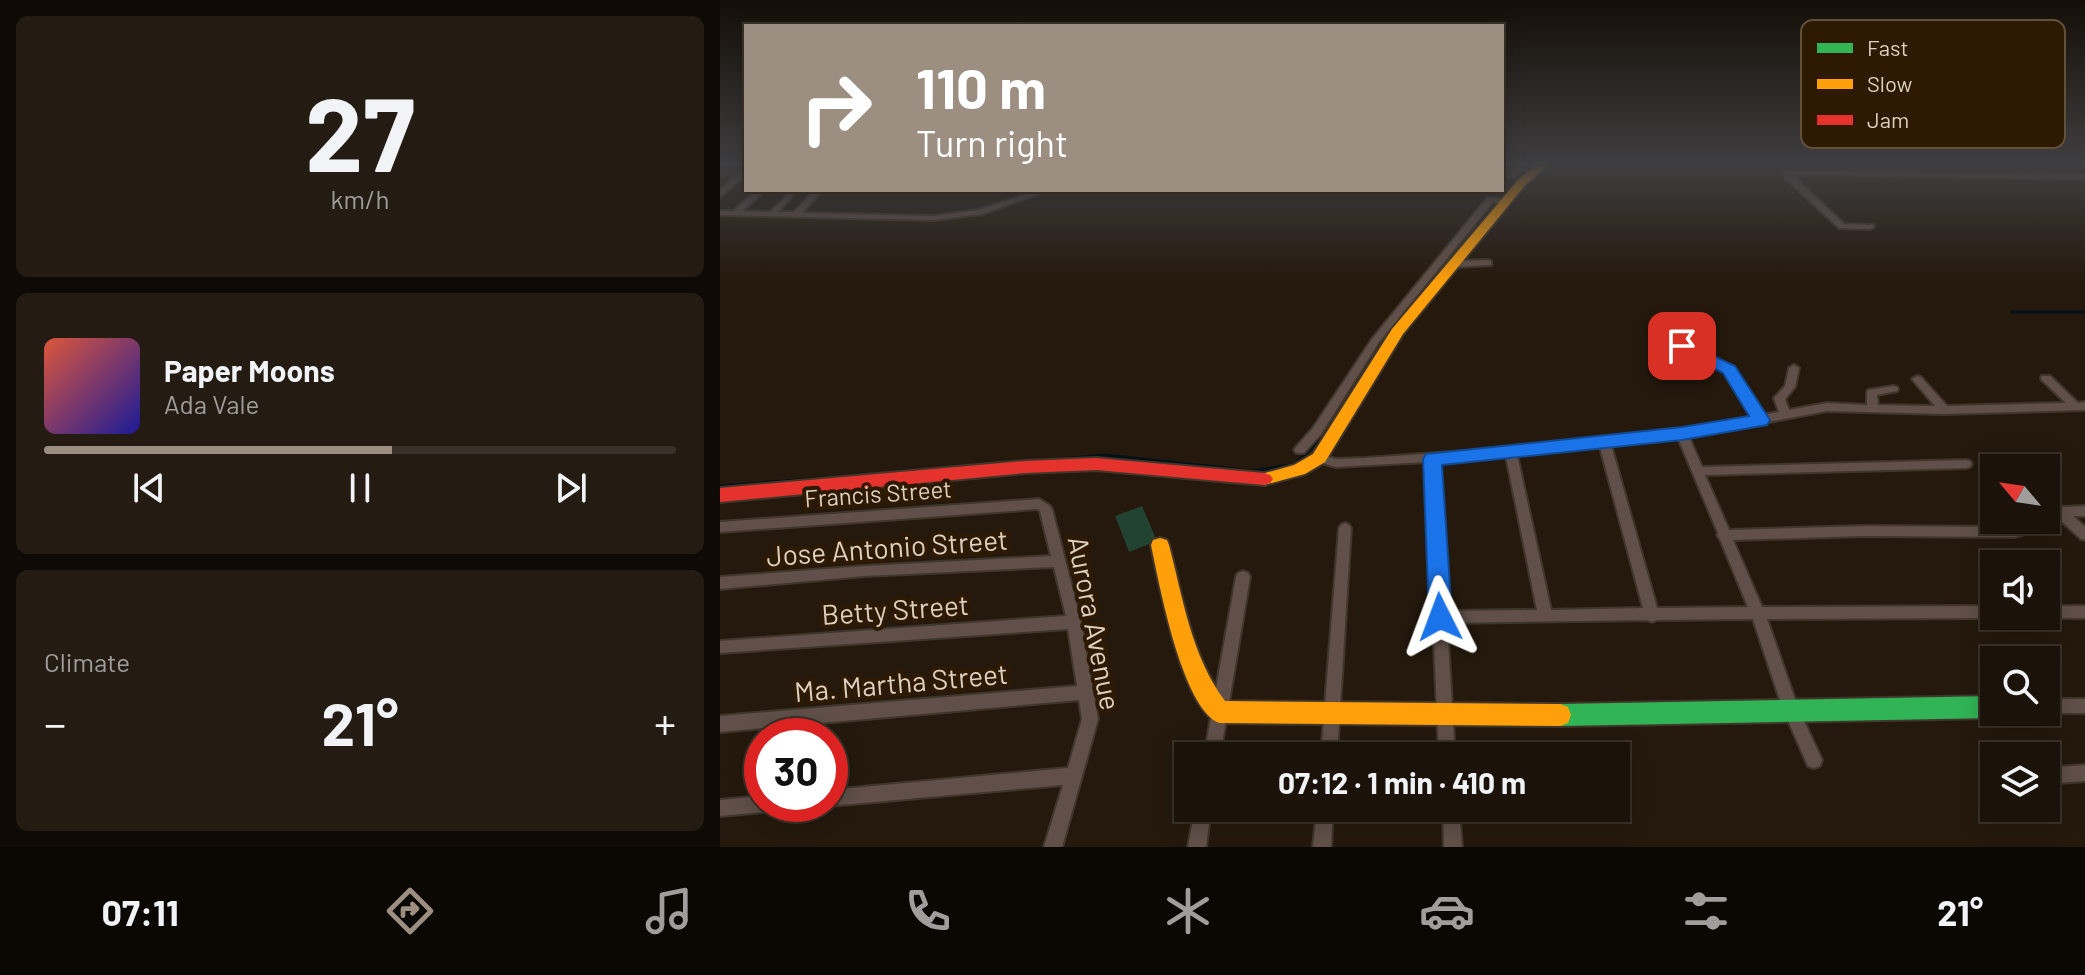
<!DOCTYPE html>
<html lang="en">
<head>
<meta charset="utf-8">
<style>
	body { margin:0; font-family:Barlow,sans-serif; background:#241c12; color:#f1f3f6; height:100vh; display:flex; flex-direction:column; font-size:30px; white-space:nowrap }
	* { box-sizing:border-box; margin:0 }
	p { font-size:26px; color:#a09e9c }
	.icon { flex:none; width:44px; height:44px; fill:none; stroke:currentColor; stroke-width:2; stroke-linecap:round; stroke-linejoin:round }
	.map { position:relative; flex:1; overflow:hidden }
	.drawer { display:flex; flex-direction:column; gap:16px; padding:16px; background:#0f0a05; width:720px }
	.drawer>* { flex:none }
	.top-card { position:absolute; left:24px; top:24px; width:760px; height:168px; border-radius:0px; box-shadow:0 4px 20px #0003,0 0 0 2px #39322a; background:#9c8f82; color:#fff; overflow:hidden }
	.needle { width:52px; rotate:299deg }
	.tools { position:absolute; left:1260px; top:454px; display:grid; gap:16px }
	.tools a { display:grid; place-items:center; width:80px; height:80px; border-radius:0px; background:#1b1309; box-shadow:0 4px 20px #0003,0 0 0 2px #39322a; font-size:40px }
	.speed { position:absolute; left:24px; top:718px; display:flex; gap:16px; font-size:40px; font-weight:700; text-align:center }
	.speed>* { display:grid; place-content:center; width:104px; height:104px; border-radius:50%; background:#1b1309; box-shadow:0 4px 20px #0003,0 0 0 2px #39322a; line-height:1 }
	.speed .limit { border:12px solid #d22; background:#fff; color:#111 }
	.pin { position:absolute; display:grid; place-items:center; width:68px; height:68px; color:#fff; margin:-34px; border-radius:16px; box-shadow:0 4px 12px #0006 }
	.me { position:absolute; width:88px; margin:-44px; rotate:357deg; stroke-linejoin:round; filter:drop-shadow(0 0 6px #0008) }
	.turn { display:flex; align-items:center; gap:28px; height:168px; padding:0 40px; font-size:36px }
	.turn .icon { width:104px; height:104px; stroke-width:2.5 }
	.turn b { display:block; font-size:56px; line-height:68px }
	.big { font-size:60px; font-weight:700; line-height:1.1 }
	.drawer .card { flex:1; display:flex; flex-direction:column; justify-content:center; gap:12px; min-width:0; padding:0 28px; border-radius:12px; background:#241c12 }
	.drawer .dial { align-items:center; gap:0 }
	.dial b { font-size:104px; line-height:1 }
	.song { display:flex; align-items:center; gap:24px }
	.cover { width:96px; height:96px; border-radius:12px; background:linear-gradient(135deg,hsl(10 70% 55%),hsl(240 70% 35%)) }
	.played { height:8px; border-radius:4px; background:linear-gradient(90deg,#9c8f82 55%,#39322a 55%) }
	.keys { display:flex; justify-content:space-around; direction:ltr }
	.heat { display:flex; justify-content:space-between; align-items:center; font-size:44px; direction:ltr }
	.trip { position:absolute; left:454px; top:742px; width:456px; height:80px; border-radius:0px; background:#1b1309; box-shadow:0 4px 20px #0003,0 0 0 2px #39322a; font-weight:700; line-height:80px; text-align:center }
	.tabs { display:flex; height:128px; justify-content:space-around; align-items:center; background:#0b0804; color:#a09e9c }
	.tabs .icon { width:56px; height:56px }
	.tabs .on { color:#9c8f82 }
	.tabs b { font-size:36px; color:#f1f3f6 }
	main { display:flex; flex:1; min-height:0 }
	.map>svg:first-child { display:block }
	.green { fill:#224331 }
	.lines { fill:none; stroke-linecap:round; stroke-linejoin:round }
	.stream-far1 { stroke:#031016; stroke-width:2 }
	.stream { stroke:#031016; stroke-width:3 }
	.street-casing { stroke:#40362b; stroke-width:4 }
	.fast-casing { stroke:#40362b; stroke-width:4 }
	.slow-casing { stroke:#40362b; stroke-width:4 }
	.jam-casing { stroke:#40362b; stroke-width:4 }
	.street { fill:#605049; fill-rule:evenodd }
	.fast { fill:#30b455; fill-rule:evenodd }
	.slow { fill:#ff9f0a; fill-rule:evenodd }
	.jam { fill:#e5322d; fill-rule:evenodd }
	.route { fill:#1a73e8; stroke:#114b97; stroke-width:2 }
	.labels { text-anchor:middle; dominant-baseline:central; stroke-width:8; stroke-linejoin:round; paint-order:stroke }
	.street-label { font-size:24px; fill:#ddcfc1; stroke:#2e1a02 }
	.near-street-label { font-size:28px; fill:#ddcfc1; stroke:#2e1a02 }
	.key { fill:#2e1a02; stroke:#63503b; stroke-width:2 }
	.key-label { font-size:22px; fill:#ddcfc1 }
</style>
</head>
<body>
<main>
<section class="drawer">
<div class="card dial"><b>27</b><p>km/h</p></div>
<div class="card">
<div class="song"><i class="cover"></i><div><b>Paper Moons</b><p>Ada Vale</p></div></div>
<div class="played"></div>
<div class="keys"><svg class="icon" aria-label="previous" viewBox="0 0 24 24"><path d="M18 5L8 12l10 7zM5 5v14"/></svg><svg class="icon" aria-label="pause" viewBox="0 0 24 24"><path d="M8 5v14M16 5v14"/></svg><svg class="icon" aria-label="next" viewBox="0 0 24 24"><path d="M6 5l10 7-10 7zM19 5v14"/></svg></div>
</div>
<div class="card"><p>Climate</p>
<div class="heat"><a>−</a><b class="big">21°</b><a>+</a></div>
</div>
</section>
<div class="map">
<svg width="1365" height="847" viewBox="0 0 1365 847">
	<rect width="100%" height="100%" fill="#24190c"/>
	<path class="green" d="M422,506L437,541L409,552L395,516Z"/>
	<g class="lines">
		<path class="stream-far1" d="M780,199L813,164
			M710,282L776,203"/>
		<path class="stream" d="M1292,312H1365
			M331,460L384,455L533,471L575,464L594,445L659,343L711,280
			M0,486L120,477"/>
		<g class="street-casing">
			<path id="street" d="M801,164H809L794,177H788V173Z
				M23,170H26V176L0,196V190Z
				M1062,171L1365,175V179L1072,175L1124,224L1153,225L1154,227L1150,229L1119,228L1062,175Z
				M38,190H46L22,211L50,212L69,194L73,196L58,212H74L95,190H103L82,213L214,216L258,210L319,190H330L262,214L214,220L0,215V211H13Z
				M768,197L785,200L789,202L785,204L773,202L659,342L601,434L584,453H576L574,450L576,447L593,428L652,339Z
				M768,260L771,261V265L734,267L730,264L734,261Z
				M962,343L1013,368L1043,415L1059,412L1054,398L1065,386L1069,368L1074,365L1079,368L1075,387L1065,399L1069,410L1107,403L1147,405V392L1148,390L1173,386L1177,387L1178,389L1177,391L1157,395L1158,405L1215,406L1192,379L1197,376L1201,377L1227,406L1346,403L1322,380L1321,378L1322,376H1330L1358,403L1365,402V410L1224,414L1107,411L969,437L982,467L1246,460L1250,461L1252,464L1250,467L1246,468L985,475L1009,530L1145,526L1295,527L1303,525L1310,520H1326V512L1340,507L1365,506V516H1353L1365,527V540L1361,539L1338,518L1325,521L1311,532L1295,537L1145,536L1013,540L1042,607L1274,606V616H1279L1274,618L1047,619L1078,708L1102,760L1100,766L1094,768L1088,766L1063,709L1033,619L937,620L932,622L927,620L727,623L735,756H719L706,462L616,467L595,461L593,458L595,455L599,454L616,459L645,458L791,448L962,430L1034,417L1005,372L959,348L957,346ZM958,438L998,533L997,535L1000,539L1028,607L937,608L891,445ZM880,447L923,608L831,610L797,455ZM786,456L817,610L727,611L718,461Z
				M319,499L330,506L332,509L361,622L378,719L342,847H324L343,785L110,806L104,804H110V790L348,768L362,719L359,700L0,732V716L357,686L348,629L0,653V641L346,616L334,567L145,576L0,589V577L145,566L331,556L320,511L317,509L0,532V522Z
				M625,523L629,525L631,528L617,756H601L619,528L621,525Z
				M523,571L528,573L530,577L500,756H484L516,577L518,573Z
				M1326,606H1365V618H1326L1321,616H1326Z
				M1326,699H1365V713H1326L1323,712H1326Z
				M1365,765V781L1326,784V768Z
				M42,796V804H52L50,810L44,812L0,816V800Z
				M475,808H491L486,847H468Z
				M597,808H613L611,847H593Z
				M723,808H739L742,847H724Z"/>
		</g>
		<g class="fast-casing">
			<path id="fast" d="M1274,696V712H1283L1274,718L840,726L832,723L829,715L832,707L840,704Z"/>
		</g>
		<g class="slow-casing">
			<path id="slow" d="M818,164H830L806,184L683,334L605,462L585,474L544,485L538,483L535,479L538,475L574,465L593,454L672,329L798,180Z
				M440,538L447,540L449,545C463,598 471,656 505,701L840,704L848,707L851,715L848,723L840,726L499,723C462,708 439,583 431,545L433,540Z"/>
		</g>
		<g class="jam-casing">
			<path id="jam" d="M376,458L544,473L550,475L553,479L550,483L544,485L376,470L305,473L0,502V488L305,461Z"/>
		</g>
		<use href="#street" class="street"/>
		<use href="#fast" class="fast"/>
		<use href="#slow" class="slow"/>
		<use href="#jam" class="jam"/>
	</g>
	<linearGradient id="sky" x2="0" y2="1"><stop stop-color="#140e07"/><stop offset="0.58" stop-color="#3f3e40"/><stop offset="1" stop-color="#3f3e40" stop-opacity="0"/></linearGradient>
	<rect width="1365" height="283" fill="url(#sky)"/>
	<path class="route" d="M962,341L1015,366L1050,420L1047,425L962,440L722,465L732,617L728,624L720,627L712,624L709,617L703,459L706,454L962,427L1029,416L1003,373L957,350L954,346Z"/>
	<g class="labels">
		<g class="street-label">
			<text transform="translate(158 493) rotate(-4)">Francis Street</text>
		</g>
		<g class="near-street-label">
			<text transform="translate(167 547) rotate(-4)">Jose Antonio Street</text>
			<text transform="translate(175 609) rotate(-4)">Betty Street</text>
			<text transform="translate(375 623) rotate(79)">Aurora Avenue</text>
			<text transform="translate(181 682) rotate(-5)">Ma. Martha Street</text>
		</g>
	</g>
	<rect x="1081" y="20" width="264" height="128" rx="12" class="key"/>
	<rect x="1097" y="43" width="36" height="10" fill="#30b455"/>
	<rect x="1097" y="79" width="36" height="10" fill="#ff9f0a"/>
	<rect x="1097" y="115" width="36" height="10" fill="#e5322d"/>
	<g class="key-label">
		<text x="1147" y="56">Fast</text>
		<text x="1147" y="92">Slow</text>
		<text x="1147" y="128">Jam</text>
	</g>
</svg>
<div class="tools">
<a><svg class="needle" viewBox="-14 -14 28 28"><path d="M0-13l5 13h-10z" fill="#e53935"/><path d="M0 13l5-13h-10z" fill="#a09e9c"/></svg></a>
<a><svg class="icon" aria-label="sound" viewBox="0 0 24 24"><path d="M4 9h4l5-4v14l-5-4H4zM17 9q2 3 0 6"/></svg></a>
<a><svg class="icon" aria-label="search" viewBox="0 0 24 24"><circle cx="10" cy="10" r="6"/><path d="M15 15l6 6"/></svg></a>
<a><svg class="icon" aria-label="layers" viewBox="0 0 24 24"><path d="M12 4l9 5-9 5-9-5zM3 14l9 5 9-5"/></svg></a>
</div>
<div class="speed"><div class="limit">30</div></div>
<div class="pin" style="left:962px;top:346px;background:#d93025"><svg class="icon" aria-label="arrive" viewBox="0 0 24 24"><path d="M6 21V4h12l-3 4 3 4H6"/></svg></div>
<svg class="me" style="left:720px;top:617px" viewBox="-20 -20 40 40"><path d="M0-17L14 15 0 8-14 15z" fill="#1a73e8" stroke="#fff" stroke-width="4"/></svg>
<div class="trip">07:12 · 1 min · 410 m</div>
<div class="top-card">
<div class="turn"><svg class="icon" aria-label="right" viewBox="0 0 24 24"><path d="M7 20v-9h11M14 6l5 5-5 5"/></svg><div><b>110 m</b>Turn right</div></div>
</div>
</div>
</main>
<nav class="tabs">
<b>07:11</b>
<svg class="icon on" aria-label="directions" viewBox="0 0 24 24"><path d="M12 3l9 9-9 9-9-9zM9 14v-3h6M13 9l2 2-2 2"/></svg>
<svg class="icon" aria-label="music" viewBox="0 0 24 24"><path d="M9 18V5l10-2v13"/><circle cx="6" cy="18" r="3"/><circle cx="16" cy="16" r="3"/></svg>
<svg class="icon" aria-label="phone" viewBox="0 0 24 24"><path d="M5 4h4l2 5-3 2q2 4 5 5l2-3 5 2v4C11 20 4 13 5 4z"/></svg>
<svg class="icon" aria-label="climate" viewBox="0 0 24 24"><path d="M12 3v18M4 7l16 10M4 17L20 7"/></svg>
<svg class="icon" aria-label="car" viewBox="0 0 24 24"><path d="M5 17H2v-5l4-1 3-4h7l3 4 3 1v5h-3M9 17h6M6 11h13"/><circle cx="7" cy="17" r="2"/><circle cx="17" cy="17" r="2"/></svg>
<svg class="icon" aria-label="filters" viewBox="0 0 24 24"><path d="M4 7h16M4 17h16"/><circle cx="9" cy="7" r="2"/><circle cx="15" cy="17" r="2"/></svg>
<b>21°</b>
</nav>
</body>
</html>
